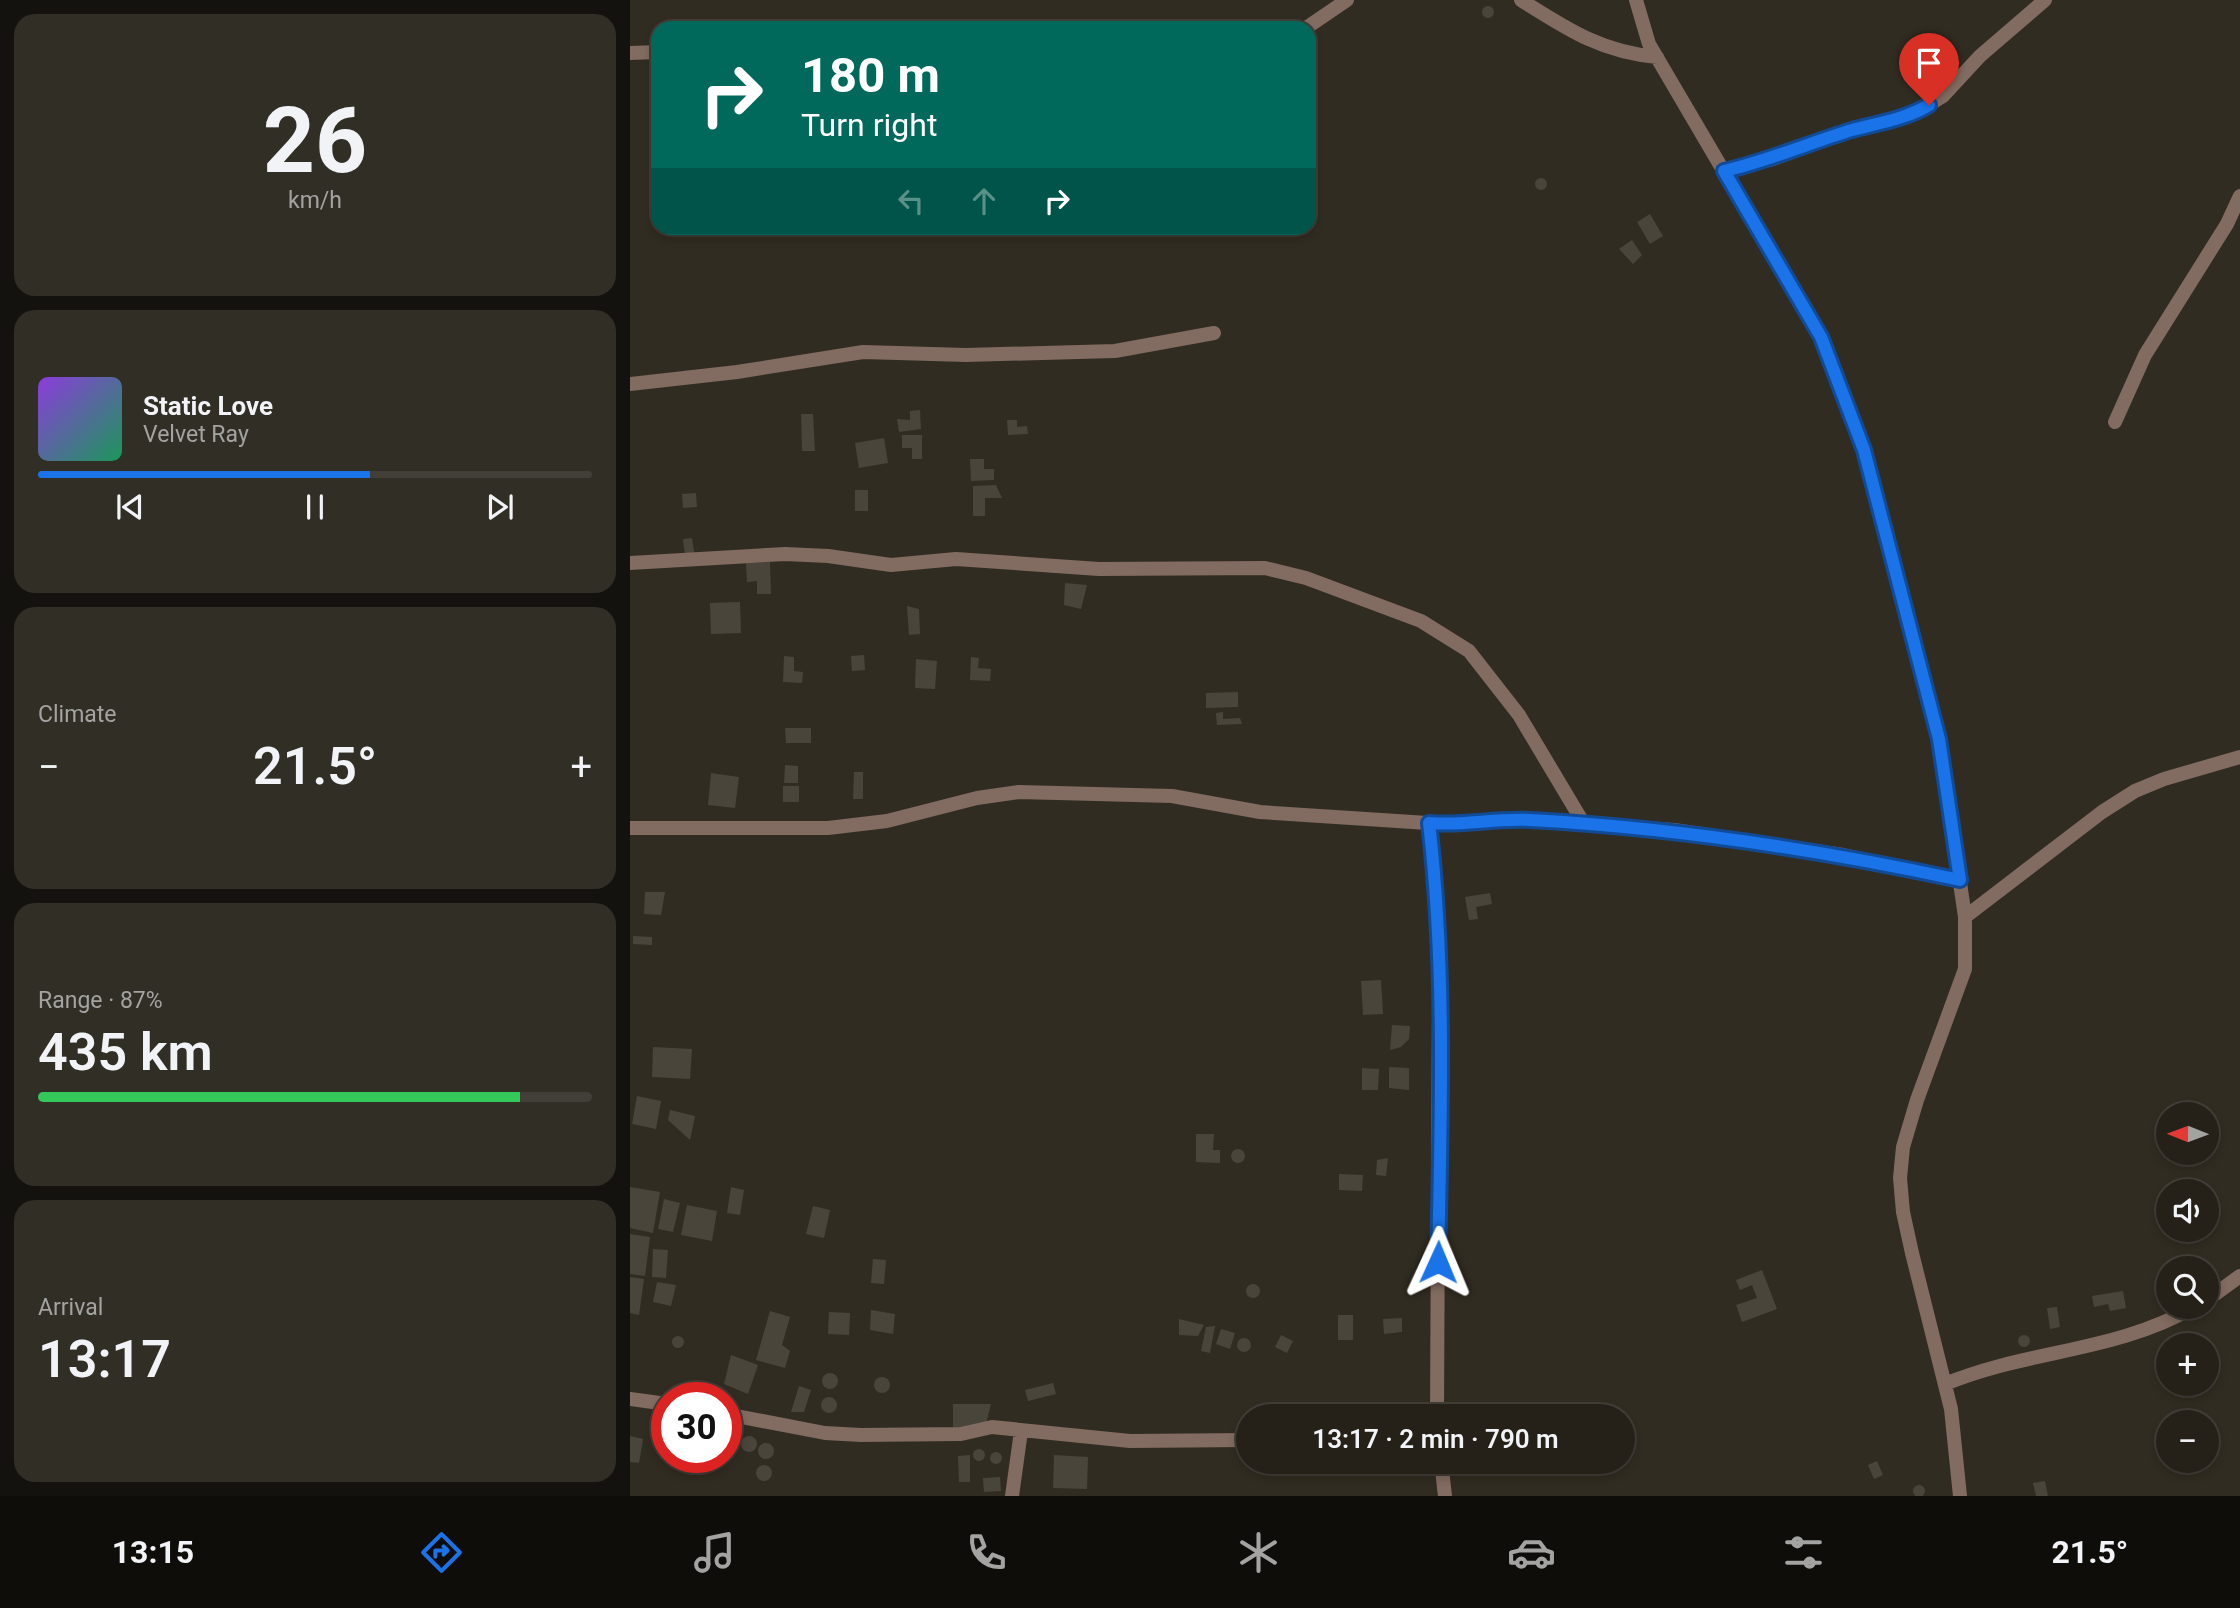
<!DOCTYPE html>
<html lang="en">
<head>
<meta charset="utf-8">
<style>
	body { margin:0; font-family:Roboto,sans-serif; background:#312e26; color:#f1f3f6; height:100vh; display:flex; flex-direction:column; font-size:26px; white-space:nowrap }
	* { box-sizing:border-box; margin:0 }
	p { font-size:23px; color:#a3a3a2 }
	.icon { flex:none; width:38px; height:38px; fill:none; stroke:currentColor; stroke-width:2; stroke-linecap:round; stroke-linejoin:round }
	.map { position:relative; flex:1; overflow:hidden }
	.drawer { display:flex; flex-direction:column; gap:14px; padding:14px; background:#14120e; width:630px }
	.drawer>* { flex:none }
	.hud { position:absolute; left:21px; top:21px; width:665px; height:214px; border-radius:21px; box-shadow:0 4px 10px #0003,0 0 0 2px #423e38; background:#00695c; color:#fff; overflow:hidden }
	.needle { width:46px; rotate:271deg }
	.controls { position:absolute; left:1526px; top:1102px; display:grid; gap:14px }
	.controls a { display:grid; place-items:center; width:63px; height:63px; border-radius:50%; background:#252119; box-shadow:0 4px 10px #0003,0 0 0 2px #423e38; font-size:35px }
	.speed { position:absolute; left:21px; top:1382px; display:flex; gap:14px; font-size:35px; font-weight:700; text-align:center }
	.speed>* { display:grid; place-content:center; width:91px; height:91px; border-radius:50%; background:#252119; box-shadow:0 4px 10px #0003,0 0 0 2px #423e38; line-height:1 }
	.speed .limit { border:10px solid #d22; background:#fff; color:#111 }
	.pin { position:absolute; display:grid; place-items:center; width:60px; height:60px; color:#fff; margin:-72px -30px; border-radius:50% 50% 50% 0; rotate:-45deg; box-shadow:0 0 7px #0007 }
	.pin .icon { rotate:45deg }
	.me { position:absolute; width:77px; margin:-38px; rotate:1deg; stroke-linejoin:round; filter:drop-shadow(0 0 5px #0008) }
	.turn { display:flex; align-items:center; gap:24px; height:147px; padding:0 35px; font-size:32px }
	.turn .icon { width:91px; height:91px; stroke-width:2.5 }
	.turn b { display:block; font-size:49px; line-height:60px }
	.lanes { display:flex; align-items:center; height:66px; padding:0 35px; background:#0003; justify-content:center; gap:35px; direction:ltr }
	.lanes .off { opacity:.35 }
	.big { font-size:52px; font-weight:600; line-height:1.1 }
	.drawer .widget { flex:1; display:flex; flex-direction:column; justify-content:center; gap:10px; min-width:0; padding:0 24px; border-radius:21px; background:#312e26 }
	.drawer .dial { align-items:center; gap:0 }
	.dial b { font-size:91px; line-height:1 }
	.song { display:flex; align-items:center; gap:21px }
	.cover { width:84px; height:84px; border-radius:10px; background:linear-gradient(135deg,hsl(270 70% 55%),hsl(150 70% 35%)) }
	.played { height:7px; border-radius:4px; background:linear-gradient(90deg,#1a73e8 60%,#423e38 60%) }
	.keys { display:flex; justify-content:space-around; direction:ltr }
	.heat { display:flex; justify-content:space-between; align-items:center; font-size:38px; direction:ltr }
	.charge { height:10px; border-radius:5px; background:linear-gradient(90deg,#34c759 87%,#423e38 0) }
	.trip { position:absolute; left:606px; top:1404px; width:399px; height:70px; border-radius:35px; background:#252119; box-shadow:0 4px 10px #0003,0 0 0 2px #423e38; font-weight:600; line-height:70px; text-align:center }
	.menu { display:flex; height:112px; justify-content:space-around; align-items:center; background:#0f0d0a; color:#a3a3a2 }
	.menu .icon { width:49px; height:49px }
	.menu .on { color:#1a73e8 }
	.menu b { font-size:32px; color:#f1f3f6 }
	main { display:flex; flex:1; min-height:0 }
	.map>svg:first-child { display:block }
	.building { fill:#4a453a }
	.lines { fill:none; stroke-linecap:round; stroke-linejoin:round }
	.minor { stroke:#826b60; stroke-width:14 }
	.route-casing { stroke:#114b97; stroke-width:18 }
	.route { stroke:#1a73e8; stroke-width:12 }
</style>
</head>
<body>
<main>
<section class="drawer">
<div class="widget dial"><b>26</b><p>km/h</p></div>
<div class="widget">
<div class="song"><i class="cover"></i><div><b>Static Love</b><p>Velvet Ray</p></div></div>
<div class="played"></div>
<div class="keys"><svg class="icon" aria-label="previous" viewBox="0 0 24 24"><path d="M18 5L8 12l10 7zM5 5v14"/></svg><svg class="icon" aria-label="pause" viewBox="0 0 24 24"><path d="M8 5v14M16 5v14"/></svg><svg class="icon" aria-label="next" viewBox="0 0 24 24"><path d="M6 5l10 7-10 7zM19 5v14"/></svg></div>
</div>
<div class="widget"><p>Climate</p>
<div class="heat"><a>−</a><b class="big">21.5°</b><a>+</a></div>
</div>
<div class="widget"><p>Range · 87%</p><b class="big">435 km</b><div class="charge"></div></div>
<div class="widget"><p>Arrival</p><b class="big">13:17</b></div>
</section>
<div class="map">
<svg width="1610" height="1496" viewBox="0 0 1610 1496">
	<rect width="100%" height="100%" fill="#312c21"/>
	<path class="building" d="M852 12a6 6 0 1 1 12 0a6 6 0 1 1-12 0Z
		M905 184a6 6 0 1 1 12 0a6 6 0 1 1-12 0Z
		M1020,214L1033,236L1020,244L1007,222Z
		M1002,240L1012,255L1003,264L989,249Z
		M290,410L291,429L269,432L267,419L280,420V411Z
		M171,414H183L185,451H172Z
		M377,420H387V427L397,426L398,434L378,435Z
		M272,435H292V459H282V448H272Z
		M254,438L258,463L229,468L225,443Z
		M340,459H354V469H364V480L341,481Z
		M366,485L372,498H355V516H343V486Z
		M225,490H238V511H225Z
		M66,493L67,507L53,508L52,494Z
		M62,538L65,558L55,555L53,539Z
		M140,562L141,594H127V581L117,582L116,563Z
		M435,583L457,585L451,609L434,605Z
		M110,602L111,633L81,634L80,603Z
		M277,606L289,609L290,634L279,635Z
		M234,655L235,670L222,671L221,656Z
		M154,656L164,657V671L173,672L172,683L153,682Z
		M341,657L349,658L348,668L361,669L360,681L340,680Z
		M286,659L307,661L305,689L285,688Z
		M608,692V707L576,708V693Z
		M593,712V719L610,718L612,724L587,725L586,713Z
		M155,728H181V743H156Z
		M155,765L168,766V783H154Z
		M224,772H233V799H223Z
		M81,773L109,777L105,808L78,805Z
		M153,786H169V802H153Z
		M15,892H35L31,915L14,914Z
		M860,893L862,904L846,907L848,919L839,920L835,897Z
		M3,936L22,937V945L3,944Z
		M751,980L753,1014L733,1015L731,981Z
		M762,1025L780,1026L779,1039L771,1047L760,1050Z
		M23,1047L62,1049L60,1079L22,1077Z
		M759,1067L779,1068V1090L759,1088Z
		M732,1068L749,1069L748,1090H732Z
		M7,1096L31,1101L26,1129L2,1124Z
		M40,1110L65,1116L60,1140L38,1120Z
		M566,1134H584L583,1150H590V1163L566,1162Z
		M601 1156a7 7 0 1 1 14 0a7 7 0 1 1-14 0Z
		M758,1158L756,1176L746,1175L747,1160Z
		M709,1174L733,1175L732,1191L709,1190Z
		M0,1187L30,1192L23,1233L0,1228Z
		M101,1187L114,1190L110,1215L97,1213Z
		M34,1199L50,1203L43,1232L28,1229Z
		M57,1205L87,1211L82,1241L51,1235Z
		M183,1206L200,1210L194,1238L176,1234Z
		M0,1234L20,1237L15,1276L0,1274Z
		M23,1249L38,1250L36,1278L22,1277Z
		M243,1259L256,1260L254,1284L241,1283Z
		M1132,1270L1147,1309L1112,1322L1106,1305L1127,1298L1122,1285L1110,1290L1106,1280Z
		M0,1277L14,1279L9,1315L0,1313Z
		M27,1282L46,1285L41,1306L23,1302Z
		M616 1291a7 7 0 1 1 14 0a7 7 0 1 1-14 0Z
		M1493,1291L1496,1308L1480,1311L1478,1304L1464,1307L1462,1296Z
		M1427,1307L1430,1327L1420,1329L1417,1308Z
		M241,1310L265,1314L263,1334L240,1330Z
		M140,1311L160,1317L152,1345L160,1351L155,1368L126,1360Z
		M199,1312L220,1313L219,1335L198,1334Z
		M708,1315H723V1340H708Z
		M772,1318V1332L754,1334L753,1319Z
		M549,1319L574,1325L568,1336L549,1335Z
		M585,1326L580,1353L571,1351L576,1327Z
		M591,1329L605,1333L600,1349L586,1344Z
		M1388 1341a6 6 0 1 1 12 0a6 6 0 1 1-12 0Z
		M651,1335L663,1341L657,1353L645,1347Z
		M42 1342a6 6 0 1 1 12 0a6 6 0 1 1-12 0Z
		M607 1345a7 7 0 1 1 14 0a7 7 0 1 1-14 0Z
		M101,1355L128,1365L118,1394L94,1384Z
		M192 1381a8 8 0 1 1 16 0a8 8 0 1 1-16 0Z
		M244 1385a8 8 0 1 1 16 0a8 8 0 1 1-16 0Z
		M423,1383L426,1394L398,1401L395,1390Z
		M169,1386L181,1390L174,1412H161Z
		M191 1405a8 8 0 1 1 16 0a8 8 0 1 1-16 0Z
		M323,1404H361L356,1424L323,1430Z
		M111 1444a8 8 0 1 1 16 0a8 8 0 1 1-16 0Z
		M0,1436L13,1439L9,1463L0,1462Z
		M128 1451a8 8 0 1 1 16 0a8 8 0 1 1-16 0Z
		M343 1455a6 6 0 1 1 12 0a6 6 0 1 1-12 0Z
		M360 1458a6 6 0 1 1 12 0a6 6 0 1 1-12 0Z
		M340,1455V1482H329L328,1456Z
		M424,1455L458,1457L457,1489L423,1488Z
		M1247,1461L1253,1475L1244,1479L1238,1465Z
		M126 1473a8 8 0 1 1 16 0a8 8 0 1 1-16 0Z
		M370,1477L371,1491L354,1492L353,1478Z
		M1415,1481L1418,1496H1406L1403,1483Z
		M1283 1491a6 6 0 1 1 12 0a6 6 0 1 1-12 0Z"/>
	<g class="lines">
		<path class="minor" d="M891,0C937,29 971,52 1027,57
			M1006,0L1019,44L1191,337L1234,450L1309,739L1335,917V969L1287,1100L1273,1147L1270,1178L1273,1212L1282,1253L1321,1409L1330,1496
			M676,28L717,0
			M0,53L28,52
			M1094,171L1143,159L1219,131L1285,113L1313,96L1350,56L1415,0
			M0,384L107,372L233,352L336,355L485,351L584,333
			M1485,422L1515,355L1597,224L1610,196
			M0,563L155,554L198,556L261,565L326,559L469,569L635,568L676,578L791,621L839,651L889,715L954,824
			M799,823L806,880L809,985L807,1416
			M0,828H198L257,821L347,798L389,792L542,796L630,812L813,824L895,820L1044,830L1213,855L1330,880
			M1335,917L1472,812L1505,791L1534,779L1610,757
			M1577,1300L1610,1276
			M1315,1384C1396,1350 1487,1352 1564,1307
			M0,1399L37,1404
			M96,1414L195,1433L231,1435L331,1434L362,1427L500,1441L618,1440
			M811,1461L815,1496
			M382,1496L391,1431"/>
	</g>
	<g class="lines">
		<g class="route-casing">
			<path id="route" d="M808,1262C811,1117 816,968 799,823C832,826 866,818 900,820C1047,828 1186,849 1330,880L1309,739L1234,450L1191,337L1094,171C1138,161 1179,143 1222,130C1248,123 1276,119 1299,105"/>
		</g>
		<use href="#route" class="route"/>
	</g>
</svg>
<div class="controls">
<a><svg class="needle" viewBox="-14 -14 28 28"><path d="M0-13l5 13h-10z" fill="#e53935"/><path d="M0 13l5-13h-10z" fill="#a3a3a2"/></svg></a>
<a><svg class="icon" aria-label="sound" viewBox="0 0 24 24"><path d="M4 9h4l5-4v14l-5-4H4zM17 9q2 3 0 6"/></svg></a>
<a><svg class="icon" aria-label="search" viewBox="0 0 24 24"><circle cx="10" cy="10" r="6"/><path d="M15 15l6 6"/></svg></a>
<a>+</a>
<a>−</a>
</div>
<div class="speed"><div class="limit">30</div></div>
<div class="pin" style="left:1299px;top:105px;background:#d93025"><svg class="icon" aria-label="arrive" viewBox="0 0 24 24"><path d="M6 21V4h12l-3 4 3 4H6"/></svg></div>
<svg class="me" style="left:808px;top:1262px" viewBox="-20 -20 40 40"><path d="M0-17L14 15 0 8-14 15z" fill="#1a73e8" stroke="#fff" stroke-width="4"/></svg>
<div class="trip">13:17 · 2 min · 790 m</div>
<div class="hud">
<div class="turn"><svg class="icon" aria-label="right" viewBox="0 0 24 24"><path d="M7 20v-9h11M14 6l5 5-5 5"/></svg><div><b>180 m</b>Turn right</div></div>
<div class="lanes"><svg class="icon off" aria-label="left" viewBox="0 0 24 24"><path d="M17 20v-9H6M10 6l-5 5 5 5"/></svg><svg class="icon off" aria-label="ahead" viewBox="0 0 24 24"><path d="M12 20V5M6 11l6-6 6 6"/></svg><svg class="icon" aria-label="right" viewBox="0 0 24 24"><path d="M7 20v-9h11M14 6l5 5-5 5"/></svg></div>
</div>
</div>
</main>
<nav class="menu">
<b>13:15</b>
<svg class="icon on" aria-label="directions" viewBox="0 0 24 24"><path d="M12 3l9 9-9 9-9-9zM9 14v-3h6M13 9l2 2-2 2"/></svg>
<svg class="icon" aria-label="music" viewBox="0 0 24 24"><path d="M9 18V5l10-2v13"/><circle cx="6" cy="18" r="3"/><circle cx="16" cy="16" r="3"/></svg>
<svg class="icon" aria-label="phone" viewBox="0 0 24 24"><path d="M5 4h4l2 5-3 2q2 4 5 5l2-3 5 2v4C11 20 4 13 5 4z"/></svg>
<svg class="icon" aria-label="climate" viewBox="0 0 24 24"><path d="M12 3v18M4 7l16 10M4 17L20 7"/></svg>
<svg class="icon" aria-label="car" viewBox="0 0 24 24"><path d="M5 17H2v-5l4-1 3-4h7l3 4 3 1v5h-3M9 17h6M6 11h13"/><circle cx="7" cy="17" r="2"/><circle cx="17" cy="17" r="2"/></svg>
<svg class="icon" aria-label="filters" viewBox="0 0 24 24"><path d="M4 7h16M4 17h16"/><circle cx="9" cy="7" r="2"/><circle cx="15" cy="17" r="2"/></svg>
<b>21.5°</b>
</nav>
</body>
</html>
